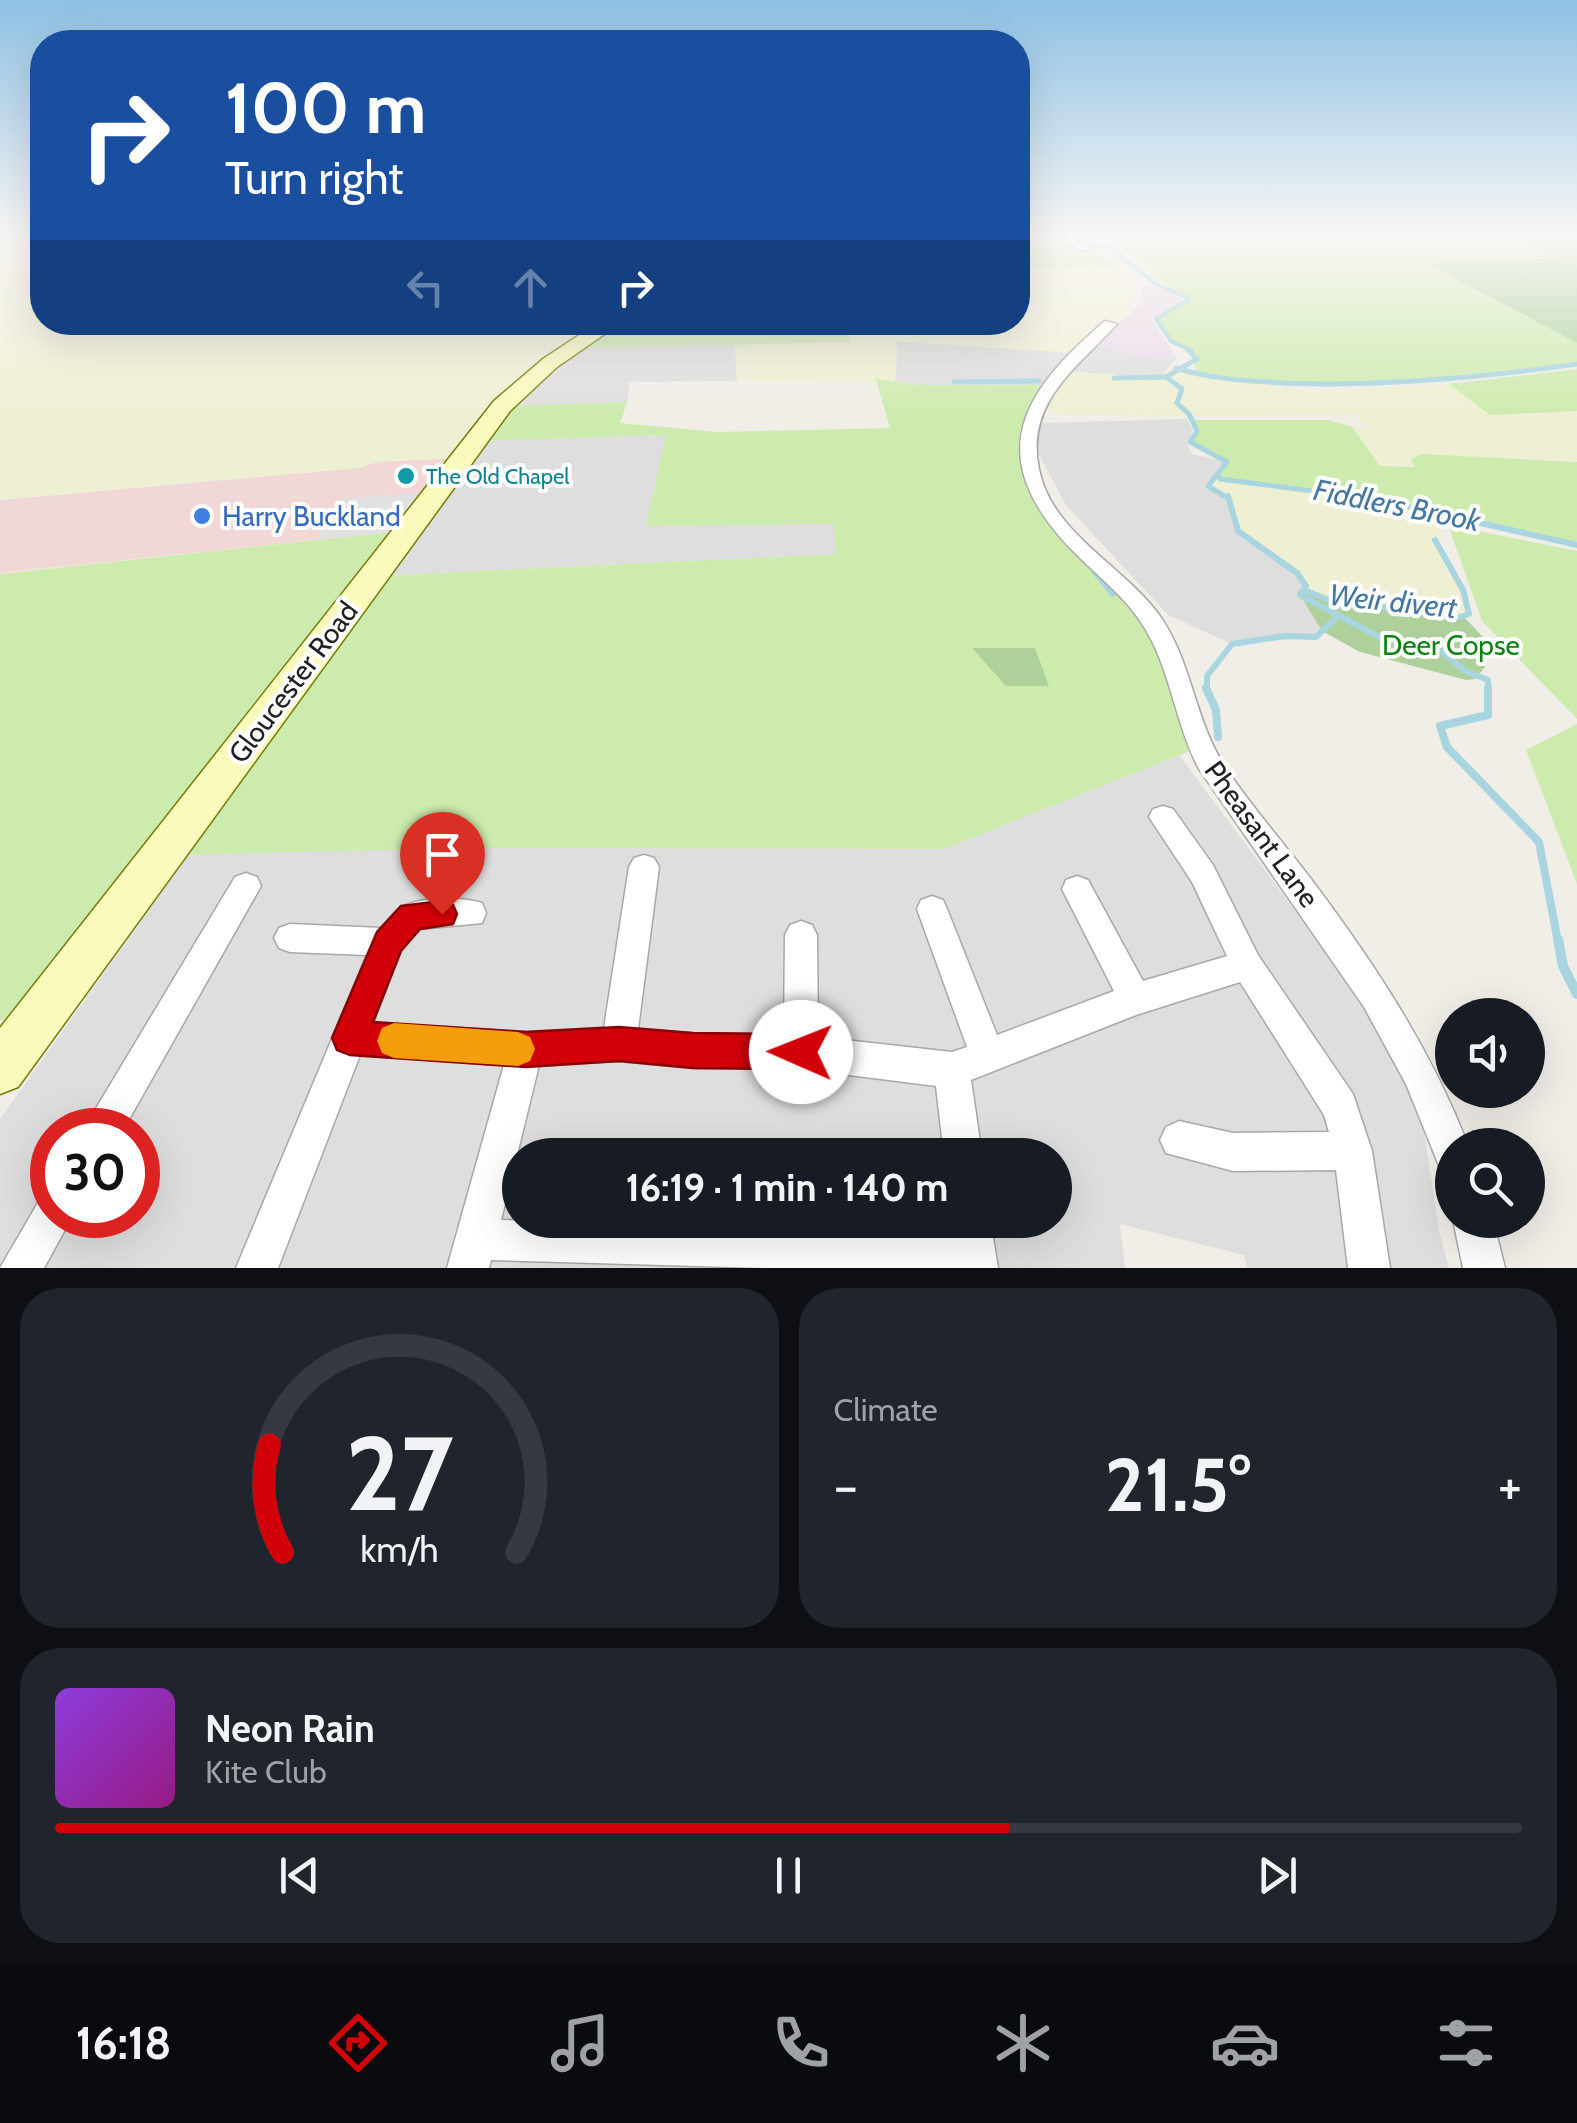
<!DOCTYPE html>
<html lang="en">
<head>
<meta charset="utf-8">
<style>
	body { margin:0; font-family:Cabin,sans-serif; background:#20242c; color:#f1f3f6; height:100vh; display:flex; flex-direction:column; font-size:38px; white-space:nowrap }
	* { box-sizing:border-box; margin:0 }
	p { font-size:32px; color:#9ea1a6 }
	.icon { flex:none; width:55px; height:55px; fill:none; stroke:currentColor; stroke-width:2; stroke-linecap:round; stroke-linejoin:round }
	.map { position:relative; height:1268px; overflow:hidden }
	.sheet { display:flex; flex-direction:column; gap:20px; padding:20px; background:#0d0f14; flex:1 }
	.sheet>* { flex:none }
	.top-card { position:absolute; left:30px; top:30px; width:1000px; height:305px; border-radius:40px; box-shadow:0 10px 40px #0002; background:#1a4fa0; color:#fff; overflow:hidden }
	.tools { position:absolute; left:1435px; top:998px; display:grid; gap:20px }
	.tools a { display:grid; place-items:center; width:110px; height:110px; border-radius:50%; background:#171b24; box-shadow:0 10px 40px #0002; font-size:50px }
	.speed { position:absolute; left:30px; top:1108px; display:flex; gap:20px; font-size:50px; font-weight:700; text-align:center }
	.speed>* { display:grid; place-content:center; width:130px; height:130px; border-radius:50%; background:#171b24; box-shadow:0 10px 40px #0002; line-height:1 }
	.speed .limit { border:15px solid #d22; background:#fff; color:#111 }
	.pin { position:absolute; display:grid; place-items:center; width:85px; height:85px; color:#fff; margin:-102px -42px; border-radius:50% 50% 50% 0; rotate:-45deg; box-shadow:0 0 10px #0007 }
	.pin .icon { rotate:45deg }
	.me { position:absolute; width:110px; margin:-55px; rotate:271deg; stroke-linejoin:round; filter:drop-shadow(0 0 8px #0008) }
	.turn { display:flex; align-items:center; gap:35px; height:210px; padding:0 30px; font-size:45px }
	.turn .icon { width:130px; height:130px; stroke-width:2.5 }
	.turn b { display:block; font-size:70px; line-height:85px }
	.lanes { display:flex; align-items:center; height:95px; padding:0 30px; background:#0003; justify-content:center; gap:50px; direction:ltr }
	.lanes .off { opacity:.35 }
	.big { font-size:75px; font-weight:700; line-height:1.1 }
	.sheet .card { flex:1; display:flex; flex-direction:column; justify-content:center; gap:15px; min-width:0; padding:0 35px; border-radius:40px; background:#20242c }
	.sheet .dial { align-items:center; gap:0 }
	.dial svg { height:260px; overflow:visible; fill:none; stroke:#363941; stroke-width:7; stroke-linecap:round; text-anchor:middle }
	.dial text { fill:#f1f3f6; stroke:none }
	.song { display:flex; align-items:center; gap:30px }
	.cover { width:120px; height:120px; border-radius:15px; background:linear-gradient(135deg,hsl(270 70% 55%),hsl(310 70% 35%)) }
	.played { height:10px; border-radius:5px; background:linear-gradient(90deg,#d20008 65%,#363941 65%) }
	.keys { display:flex; justify-content:space-around; direction:ltr }
	.heat { display:flex; justify-content:space-between; align-items:center; font-size:55px; direction:ltr }
	.sheet .tiles { flex:1; display:grid; gap:20px; grid-template-columns:1fr 1fr }
	.card:last-child { grid-column:span 2 }
	.trip { position:absolute; left:502px; top:1138px; width:570px; height:100px; border-radius:50px; background:#171b24; box-shadow:0 10px 40px #0002; font-weight:700; line-height:100px; text-align:center }
	.tab-bar { display:flex; height:160px; justify-content:space-around; align-items:center; background:#090b0e; color:#9ea1a6 }
	.tab-bar .icon { width:70px; height:70px }
	.tab-bar .selected { color:#d20008 }
	.tab-bar b { font-size:45px; color:#f1f3f6 }
	.map>svg:first-child { display:block }
	.residential { fill:#dfdede; fill-rule:evenodd }
	.commercial { fill:#f2d7d7 }
	.industrial { fill:#eadae8 }
	.farmland { fill:#eff0d3 }
	.grass { fill:#ceebae }
	.forest { fill:#aed19c }
	.parking { fill:#e1e1e1 }
	.lines { fill:none; stroke-linecap:round; stroke-linejoin:round }
	.stream-far4 { stroke:#a8d5df; stroke-width:4 }
	.stream-far3 { stroke:#a8d5df; stroke-width:5 }
	.stream-far2 { stroke:#a8d5df; stroke-width:6 }
	.stream-far1 { stroke:#a8d5df; stroke-width:8 }
	.stream { stroke:#a8d5df; stroke-width:10 }
	.street-casing { stroke:#a8a8a8; stroke-width:3 }
	.secondary-casing { stroke:#747c04; stroke-width:3 }
	.street { fill:#fff; fill-rule:evenodd }
	.secondary { fill:#fafabd; fill-rule:evenodd }
	.route { fill:#d20008; stroke:#880005; stroke-width:2.5 }
	.slow { fill:#f59e0b }
	.culture-dot { fill:#0f9aa8; stroke:#fff; stroke-width:4 }
	.shop-dot { fill:#3f7fe0; stroke:#fff; stroke-width:4 }
	.labels { text-anchor:middle; dominant-baseline:central; stroke-width:8; stroke-linejoin:round; paint-order:stroke }
	.far-culture-label { font-size:22px; fill:#0d838f; stroke:#fff; text-anchor:start }
	.shop-label { font-size:28px; fill:#366cbe; stroke:#fff; text-anchor:start }
	.park-label { font-size:28px; fill:#0b8310; stroke:#fff }
	.street-label { font-size:28px; fill:#212121; stroke:#fff }
	.water-label { font-size:30px; font-style:italic; fill:#4578a3; stroke:#fff }
</style>
</head>
<body>
<div class="map">
<svg width="1577" height="1268" viewBox="0 0 1577 1268">
	<rect width="100%" height="100%" fill="#f1eee8"/>
	<path class="residential" d="M897,342L984,344L1077,353L1047,385H922L895,382Z
		M735,344L737,381L630,382L627,402L502,406L573,348Z
		M1091,344L1146,357L1177,358L1160,378L1062,371Z
		M1187,419L1193,431L1187,442L1191,454L1227,462L1228,496L1239,531L1297,573L1306,586L1301,595L1337,617L1316,637L1232,644L1168,615L1066,505L1037,451L1041,423Z
		M667,435L647,526L833,523L836,554L372,576L474,441Z
		M1179,755L1366,1006L1418,1092L1439,1230L1449,1268H1247L1244,1255L1120,1224L1125,1268H0V1119L189,854L494,848L944,849ZM52,1130H138V1215H52ZM520,1155H1055V1220H520Z"/>
	<path class="commercial" d="M447,458L392,532L0,573V500L358,468L377,462Z"/>
	<path class="industrial" d="M1142,285L1165,287L1182,302L1152,321L1177,358L1146,357L1091,344L1133,312L1141,300Z"/>
	<path class="farmland" d="M0,237H42V322L613,323L550,363L462,458L377,462L358,468L0,500Z
		M1121,265L1136,283L1135,295L1125,311L1077,353L898,342L895,382L737,381L735,344L849,342L848,323L1018,322V315L1043,314L1023,288L1018,286V267L1058,270Z
		M1169,367L1197,376L1313,391L1449,384L1490,415L1577,411V461L1422,454L1411,459L1416,467L1380,466L1352,427H1367L1355,414L1198,416L1058,414L1045,409L1062,371L1160,378Z
		M1217,474L1238,484L1310,488L1438,512L1435,525L1442,540L1436,543L1463,590L1469,614L1459,617L1348,603L1304,590L1306,586L1297,573L1238,531L1228,496L1208,486Z"/>
	<path class="grass" d="M1018,237H1053L1121,265L1058,270L1018,267Z
		M1153,237H1514L1564,258L1430,265L1577,343V366L1458,379L1323,386L1197,376L1193,353L1171,341L1156,319L1187,299L1150,275L1153,272L1124,248Z
		M613,322L848,323L850,342L582,348Z
		M1577,369V411L1490,415L1449,384Z
		M876,379L922,385H1047L1033,417L1038,494L1150,618L1200,747L944,849L494,848L163,855L372,576L836,554L833,524L646,526L666,435L474,441L502,406L627,402L620,423L717,432L890,428Z
		M1192,420H1329L1352,427L1380,466L1415,467L1411,459L1422,454L1577,462V544L1430,508L1438,512L1310,488L1238,484L1220,479L1217,474L1226,461L1190,442L1197,431Z
		M1448,525L1577,551V719L1482,621Z
		M392,532L4,1020H0V574Z
		M1577,724V884L1526,750Z"/>
	<path class="forest" d="M1514,237H1577V343L1428,264L1561,258Z
		M1304,590L1329,600L1463,616L1484,638L1485,667L1475,679L1466,680L1360,652L1322,631L1300,595Z
		M972,648H1035L1049,686H1006Z"/>
	<path class="parking" d="M419,493L392,532L316,540L339,499Z"/>
	<g class="lines">
		<path class="stream-far4" d="M1070,237L1095,247L1109,246L1156,284L1190,299L1156,319L1171,341L1192,351"/>
		<path class="stream-far3" d="M1187,349L1197,359L1166,377L1182,389L1177,403L1189,414L1197,431L1190,442L1227,462L1208,486L1229,499
			M1176,368C1211,379 1247,381 1283,383C1382,387 1479,378 1577,364
			M1114,378L1166,377
			M954,382L1039,381
			M1217,474L1220,479L1375,499"/>
		<path class="stream-far2" d="M1228,496L1238,531L1297,573L1306,586L1300,595L1385,640L1440,650L1465,671L1488,680V691
			M1361,496L1577,545
			M1095,572L1113,594
			M1304,590L1329,600L1459,617L1469,614L1463,590L1435,540
			M1207,691V676L1232,644L1285,636L1316,637L1337,617"/>
		<path class="stream-far1" d="M1206,688L1216,710L1218,737
			M1488,688V715L1440,726L1447,747L1539,842L1558,942"/>
		<path class="stream" d="M1558,939L1563,966L1577,994"/>
		<g class="street-casing">
			<path id="street" d="M1048,237H1064L1092,248L1086,251Z
				M1105,321L1117,324C1078,367 1025,402 1039,469C1052,535 1127,567 1162,619C1192,664 1195,720 1224,765C1250,805 1282,841 1311,879C1374,963 1430,1047 1468,1145H1452V1172L1439,1166L1406,1084L1364,1007L1199,769C1175,724 1171,670 1144,627C1126,597 1096,575 1071,549C983,457 1019,394 1105,321Z
				M1163,806L1173,809L1213,865L1258,955L1353,1094L1372,1151L1390,1268H1348L1336,1170L1233,1171L1166,1153L1160,1140L1166,1127L1179,1121L1233,1133L1329,1132L1324,1115L1240,982L1136,1015L971,1080L982,1155H944L936,1086L801,1069L693,1068L619,1061L539,1065L501,1220L952,1233L950,1220H990L998,1268H767L491,1260L489,1268H447L504,1065L360,1055L278,1268H236L367,955L290,952L279,948L274,938L279,928L290,924L381,928C389,920 396,909 406,905C424,897 464,897 482,903L486,913L482,923L420,929L400,951L373,1023L526,1032L604,1028L629,867L634,858L644,855L654,858L659,867L638,1029L693,1034L784,1035L785,935L790,925L801,921L812,925L817,935L818,1037L952,1052L967,1047L917,909L921,900L932,896L943,900L947,909L997,1035L1114,991L1062,889L1066,880L1077,876L1088,880L1143,981L1227,956L1192,882L1149,817L1153,809Z
				M246,873L257,877L261,886L123,1130H83L235,877Z
				M52,1195V1215H73L44,1268H0L39,1201Z
				M1453,1220H1493L1505,1268H1463Z"/>
		</g>
		<g class="secondary-casing">
			<path id="secondary" d="M599,322H622L557,367L510,411L18,1087L0,1094V1028L494,401L543,359Z"/>
		</g>
		<use href="#street" class="street"/>
		<use href="#secondary" class="secondary"/>
	</g>
	<linearGradient id="sky" x2="0" y2="1"><stop stop-color="#8ec1e4"/><stop offset="0.57" stop-color="#f9f7f5"/><stop offset="1" stop-color="#f9f7f5" stop-opacity="0"/></linearGradient>
	<rect width="1577" height="415" fill="url(#sky)"/>
	<path class="route" d="M442,901L453,905L457,914L453,924L420,929L401,951L373,1022L526,1032L619,1027L693,1033L801,1034L813,1039L819,1052L813,1064L801,1069L693,1068L619,1061L526,1067L350,1055L337,1050L332,1038L377,932L401,906Z"/>
	<path class="slow" d="M394,1023L518,1032L530,1037L535,1049L530,1061L518,1066L394,1058L382,1053L377,1041L382,1028Z"/>
	<circle class="culture-dot" cx="406" cy="476" r="10"/>
	<circle class="shop-dot" cx="202" cy="516" r="10"/>
	<g class="labels">
		<g class="far-culture-label">
			<text x="426" y="476">The Old Chapel</text>
		</g>
		<g class="shop-label">
			<text x="222" y="516">Harry Buckland</text>
		</g>
		<g class="park-label">
			<text x="1451" y="645">Deer Copse</text>
		</g>
		<g class="street-label">
			<text transform="translate(293 682) rotate(-53)">Gloucester Road</text>
			<text transform="translate(1262 834) rotate(54)">Pheasant Lane</text>
		</g>
		<g class="water-label">
			<text transform="translate(1397 505) rotate(11)">Fiddlers Brook</text>
			<text transform="translate(1393 601) rotate(6)">Weir divert</text>
		</g>
	</g>
</svg>
<div class="tools">
<a><svg class="icon" aria-label="sound" viewBox="0 0 24 24"><path d="M4 9h4l5-4v14l-5-4H4zM17 9q2 3 0 6"/></svg></a>
<a><svg class="icon" aria-label="search" viewBox="0 0 24 24"><circle cx="10" cy="10" r="6"/><path d="M15 15l6 6"/></svg></a>
</div>
<div class="speed"><div class="limit">30</div></div>
<div class="pin" style="left:442px;top:914px;background:#d93025"><svg class="icon" aria-label="arrive" viewBox="0 0 24 24"><path d="M6 21V4h12l-3 4 3 4H6"/></svg></div>
<svg class="me" style="left:801px;top:1052px" viewBox="-20 -20 40 40"><circle r="19" fill="#fff"/><path d="M0-13L10 11 0 6-10 11z" fill="#d20008"/></svg>
<div class="trip">16:19 · 1 min · 140 m</div>
<div class="top-card">
<div class="turn"><svg class="icon" aria-label="right" viewBox="0 0 24 24"><path d="M7 20v-9h11M14 6l5 5-5 5"/></svg><div><b>100 m</b>Turn right</div></div>
<div class="lanes"><svg class="icon off" aria-label="left" viewBox="0 0 24 24"><path d="M17 20v-9H6M10 6l-5 5 5 5"/></svg><svg class="icon off" aria-label="ahead" viewBox="0 0 24 24"><path d="M12 20V5M6 11l6-6 6 6"/></svg><svg class="icon" aria-label="right" viewBox="0 0 24 24"><path d="M7 20v-9h11M14 6l5 5-5 5"/></svg></div>
</div>
</div>
<section class="sheet">
<div class="tiles">
<div class="card dial"><svg viewBox="0 0 100 80">
<path d="M14 69A42 42 0 1 1 86 69"/>
<path d="M14 69A42 42 0 0 1 10 36" stroke="#d20008"/>
<text x="50" y="56" font-size="32" font-weight="700">27</text>
<text x="50" y="72" font-size="11">km/h</text>
</svg></div>
<div class="card"><p>Climate</p>
<div class="heat"><a>−</a><b class="big">21.5°</b><a>+</a></div>
</div>
<div class="card">
<div class="song"><i class="cover"></i><div><b>Neon Rain</b><p>Kite Club</p></div></div>
<div class="played"></div>
<div class="keys"><svg class="icon" aria-label="previous" viewBox="0 0 24 24"><path d="M18 5L8 12l10 7zM5 5v14"/></svg><svg class="icon" aria-label="pause" viewBox="0 0 24 24"><path d="M8 5v14M16 5v14"/></svg><svg class="icon" aria-label="next" viewBox="0 0 24 24"><path d="M6 5l10 7-10 7zM19 5v14"/></svg></div>
</div>
</div>
</section>
<nav class="tab-bar">
<b>16:18</b>
<svg class="icon selected" aria-label="directions" viewBox="0 0 24 24"><path d="M12 3l9 9-9 9-9-9zM9 14v-3h6M13 9l2 2-2 2"/></svg>
<svg class="icon" aria-label="music" viewBox="0 0 24 24"><path d="M9 18V5l10-2v13"/><circle cx="6" cy="18" r="3"/><circle cx="16" cy="16" r="3"/></svg>
<svg class="icon" aria-label="phone" viewBox="0 0 24 24"><path d="M5 4h4l2 5-3 2q2 4 5 5l2-3 5 2v4C11 20 4 13 5 4z"/></svg>
<svg class="icon" aria-label="climate" viewBox="0 0 24 24"><path d="M12 3v18M4 7l16 10M4 17L20 7"/></svg>
<svg class="icon" aria-label="car" viewBox="0 0 24 24"><path d="M5 17H2v-5l4-1 3-4h7l3 4 3 1v5h-3M9 17h6M6 11h13"/><circle cx="7" cy="17" r="2"/><circle cx="17" cy="17" r="2"/></svg>
<svg class="icon" aria-label="filters" viewBox="0 0 24 24"><path d="M4 7h16M4 17h16"/><circle cx="9" cy="7" r="2"/><circle cx="15" cy="17" r="2"/></svg>
</nav>
</body>
</html>
